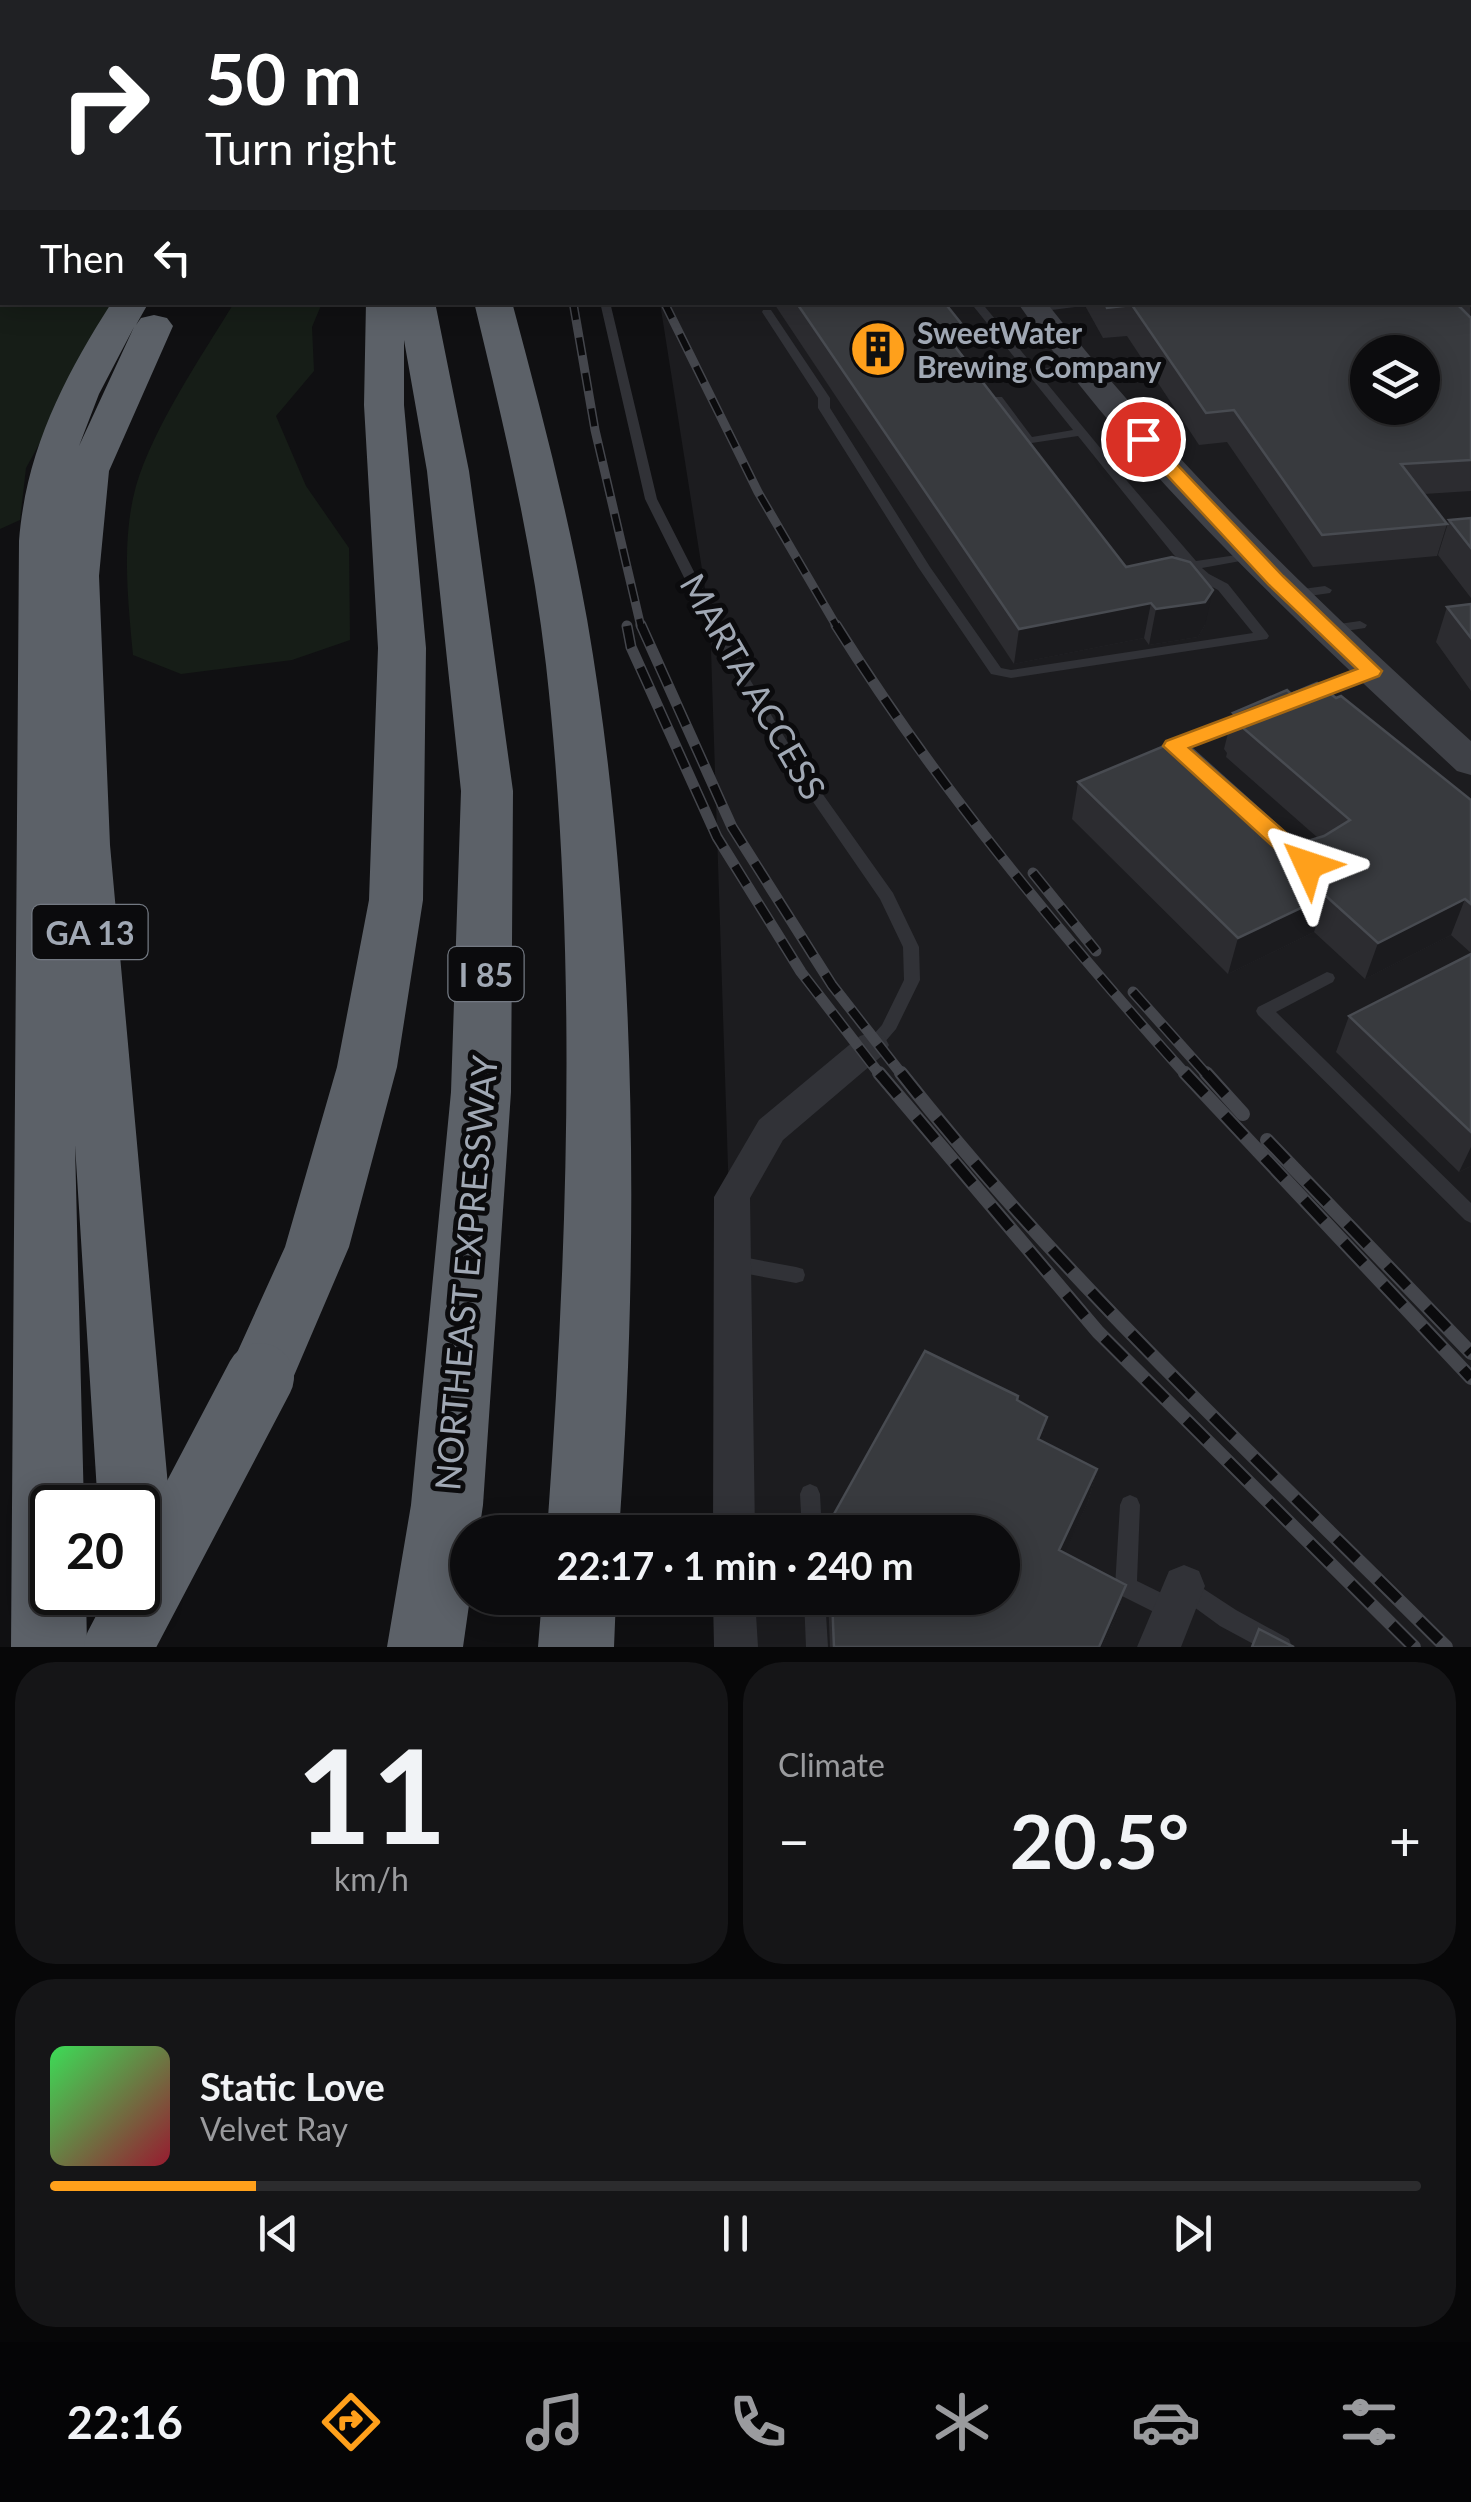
<!DOCTYPE html>
<html lang="en">
<head>
<meta charset="utf-8">
<style>
	body { margin:0; font-family:Lato,sans-serif; background:#151517; color:#f1f3f6; height:100vh; display:flex; flex-direction:column; font-size:38px; white-space:nowrap }
	* { box-sizing:border-box; margin:0 }
	p { font-size:32px; color:#9a9b9e }
	.icon { flex:none; width:55px; height:55px; fill:none; stroke:currentColor; stroke-width:2; stroke-linecap:round; stroke-linejoin:round }
	.map { position:relative; height:1647px; overflow:hidden }
	.sheet { display:flex; flex-direction:column; gap:15px; padding:15px; background:#070708; flex:1 }
	.sheet>* { flex:none }
	.top-card { position:absolute; left:0px; top:0px; width:1472px; height:305px; box-shadow:0 5px 25px #0003,0 0 0 2px #2c2c2e; background:#202124; color:#fff; overflow:hidden }
	.fabs { position:absolute; left:1350px; top:335px; display:grid; gap:20px }
	.fabs a { display:grid; place-items:center; width:90px; height:90px; border-radius:50%; background:#0c0c0e; box-shadow:0 5px 25px #0003,0 0 0 2px #2c2c2e; font-size:50px }
	.speed { position:absolute; left:30px; top:1485px; display:flex; gap:20px; font-size:50px; font-weight:700; text-align:center }
	.speed>* { display:grid; place-content:center; width:130px; height:130px; border-radius:50%; background:#0c0c0e; box-shadow:0 5px 25px #0003,0 0 0 2px #2c2c2e; line-height:1 }
	.speed .limit { border:5px solid #111; border-radius:15px; background:#fff; color:#111 }
	.pin { position:absolute; display:grid; place-items:center; width:85px; height:85px; color:#fff; margin:-42px; border:5px solid #fff; border-radius:50%; box-shadow:0 2px 10px #0007 }
	.me { position:absolute; width:110px; margin:-55px; rotate:312deg; stroke-linejoin:round; filter:drop-shadow(0 0 8px #0008) }
	.turn { display:flex; align-items:center; gap:35px; height:210px; padding:0 40px; font-size:45px }
	.turn .icon { width:130px; height:130px; stroke-width:2.5 }
	.turn b { display:block; font-size:70px; line-height:85px }
	.then { display:flex; align-items:center; height:95px; padding:0 40px; background:#0003; gap:20px; font-size:38px }
	.big { font-size:75px; font-weight:700; line-height:1.1 }
	.sheet .widget { flex:1; display:flex; flex-direction:column; justify-content:center; gap:15px; min-width:0; padding:0 35px; border-radius:40px; background:#151517 }
	.sheet .dial { align-items:center; gap:0 }
	.dial b { font-size:130px; line-height:1 }
	.song { display:flex; align-items:center; gap:30px }
	.cover { width:120px; height:120px; border-radius:15px; background:linear-gradient(135deg,hsl(130 70% 55%),hsl(350 70% 35%)) }
	.played { height:10px; border-radius:5px; background:linear-gradient(90deg,#ffa01b 15%,#2c2c2e 15%) }
	.keys { display:flex; justify-content:space-around; direction:ltr }
	.heat { display:flex; justify-content:space-between; align-items:center; font-size:55px; direction:ltr }
	.sheet .tiles { flex:1; display:grid; gap:15px; grid-template-columns:1fr 1fr }
	.widget:last-child { grid-column:span 2 }
	.trip { position:absolute; left:450px; top:1515px; width:570px; height:100px; border-radius:50px; background:#0c0c0e; box-shadow:0 5px 25px #0003,0 0 0 2px #2c2c2e; font-weight:700; line-height:100px; text-align:center }
	.menu { display:flex; height:160px; justify-content:space-around; align-items:center; background:#050506; color:#9a9b9e }
	.menu .icon { width:70px; height:70px }
	.menu .on { color:#ffa01b }
	.menu b { font-size:45px; color:#f1f3f6 }
	.map>svg:first-child { display:block }
	.built { fill:#1c1c1f; fill-rule:evenodd }
	.green { fill:#161d17 }
	.lines { fill:none; stroke-linecap:round; stroke-linejoin:round }
	.lane { fill:#313237; fill-rule:evenodd }
	.street { fill:#313237; fill-rule:evenodd }
	.secondary { fill:#3f4147; fill-rule:evenodd }
	.highway { fill:#5c6168; fill-rule:evenodd }
	.rail-far2-casing { stroke:#44464c; stroke-width:9 }
	.rail-far1-casing { stroke:#44464c; stroke-width:11 }
	.rail-casing { stroke:#44464c; stroke-width:14 }
	.rail-far2 { stroke:#0b0b0d; stroke-width:6; stroke-dasharray:18; stroke-linecap:butt }
	.rail-far1 { stroke:#0b0b0d; stroke-width:8; stroke-dasharray:22; stroke-linecap:butt }
	.rail { stroke:#0b0b0d; stroke-width:10; stroke-dasharray:29; stroke-linecap:butt }
	.highway-bridge { stroke:#5c6168; stroke-width:68 }
	.wall { fill:#2c2c30 }
	.shaded-wall { fill:#1b1b1e }
	.building { fill:#383a3e; stroke:#484b51; stroke-width:2.5; fill-rule:evenodd }
	.route { fill:#ffa01b; stroke:#a66812; stroke-width:2.5 }
	.labels { text-anchor:middle; dominant-baseline:central; stroke-width:10; stroke-linejoin:round; paint-order:stroke }
	.far-poi-label { font-size:30px; font-weight:bold; fill:#a0a8b4; stroke:#0b0b0d; text-anchor:start }
	.shield { fill:#0b0b0d; stroke:#737982; stroke-width:2.5 }
	.shield-label { font-size:32px; font-weight:bold; fill:#a0a8b4 }
	.street-label { font-size:35px; fill:#a0a8b4; stroke:#0b0b0d }
</style>
</head>
<body>
<div class="map">
<svg width="1471" height="1647" viewBox="0 0 1471 1647">
	<rect width="100%" height="100%" fill="#101012"/>
	<path class="built" d="M1471,233V1647H729L734,1598H1002V1532H740L710,620L660,303L1470,302ZM1368,352H1422V408H1368Z"/>
	<path class="green" d="M0,132L2,302L117,303L26,468L20,520L0,529Z
		M234,303H322L312,327L314,371L276,416L306,486L349,548L350,640L292,660L181,674L133,655C128,601 121,540 136,486C153,428 202,355 234,303Z"/>
	<g class="lines">
		<path class="lane" d="M600,302H610L657,499L743,668L797,758L893,893L919,947L920,980L896,1029L878,1050L872,1052L866,1050L864,1045L882,1025L904,980L903,947L880,899L787,764L729,668L645,499Z
			M970,302H981L1036,369L1083,364V368L1040,375L1116,467L1169,460V466L1121,474L1196,561L1257,552V558L1202,568L1209,574L1228,584L1267,633L1269,636L1267,639L1011,678L991,674L918,567L818,408V398L762,312L763,310H771L830,398V408L930,567L1001,668L1011,670L1253,633L1218,590L1199,580L1173,554L1078,436L1025,444L992,399L994,397H1002L1032,437L1073,430Z
			M1062,302L1080,304L1075,307L1036,312L1031,309L1036,306Z
			M1325,586L1332,590L1330,593L1295,598L1288,594L1295,590Z
			M1360,621L1367,625L1365,628L1332,633L1325,629L1332,625Z
			M1371,667L1378,671L1376,674L1313,698L1308,699L1301,695L1303,692Z
			M1249,712L1254,714L1256,717L1254,720L1172,751L1167,753L1160,748L1162,745Z
			M1327,972L1333,974L1335,978L1333,982L1276,1012L1471,1203V1223L1465,1220L1258,1015L1256,1011L1258,1007Z
			M732,1255L796,1267L803,1269L805,1275L803,1281L796,1283L732,1271L725,1269L723,1263L725,1257Z
			M810,1484L817,1487L820,1494L822,1532H802L800,1494L803,1487Z
			M1130,1495L1137,1498L1140,1505L1137,1581L1182,1603L1185,1611L1182,1619L1174,1622L1118,1594L1115,1587L1120,1505L1123,1498Z
			M1187,1578L1236,1610L1289,1639L1292,1647H1259L1220,1626L1179,1596L1176,1589L1179,1582Z
			M804,1598H825L828,1647H806Z"/>
		<path class="street" d="M872,1032L884,1036L889,1045L884,1054L783,1140L750,1198L755,1532H713L714,1197L759,1120L860,1036Z
			M1184,1565L1199,1571L1205,1586L1181,1647H1137L1169,1571Z
			M713,1598H755L758,1647H714Z"/>
		<path class="secondary" d="M830,0H852L853,2H831Z
			M1222,0H1245L1246,2H1224Z
			M1470,233H1471V251H1470Z
			M1017,302H1046C1173,463 1319,604 1471,741V775L1457,771C1302,626 1140,478 1017,302Z"/>
		<path class="highway" d="M263,0H291V2H263Z
			M340,0H368V2H340Z
			M402,0H430L431,2H403Z
			M458,0H486V2H458Z
			M112,302H149L136,325L141,318L154,315L167,318L173,326L109,471L99,576L110,845L170,1508L160,1532L138,1541V1508H98L75,1145L84,1508H52V1592H86L87,1647H11L19,541C26,451 64,377 112,302ZM134,327L79,446L99,394Z
			M366,302H435L469,471L513,791L511,1092L483,1505L479,1532H468L470,1598L463,1647H387L411,1505L451,1092L461,791L427,471L404,340V405L426,648L423,900L397,1067L349,1247L284,1399L260,1408L236,1399L226,1377L285,1247L337,1067L369,900L378,648L364,405Z
			M474,302H512C540,407 568,512 587,619C637,907 640,1241 619,1532H547C568,1244 578,953 546,665C532,543 503,422 474,302Z
			M542,1598H616L614,1647H538Z"/>
		<g class="rail-far2-casing">
			<path id="rail-far2" d="M573,302L595,430L641,627
				M664,302L758,492L837,627"/>
		</g>
		<g class="rail-far1-casing">
			<path id="rail-far1" d="M641,625L732,827L832,985L903,1076
				M836,625C937,786 1060,934 1187,1076
				M627,626L631,647L717,837L801,972L881,1076
				M1033,873L1096,951
				M1133,992L1208,1076"/>
		</g>
		<g class="rail-casing">
			<path id="rail" d="M879,1073L1098,1332L1414,1647
				M901,1073C1064,1281 1260,1461 1446,1647
				M1185,1073L1471,1378
				M1206,1073L1243,1114
				M1267,1140L1471,1353"/>
		</g>
		<use href="#rail-far2" class="rail-far2"/>
		<use href="#rail-far1" class="rail-far1"/>
		<use href="#rail" class="rail"/>
		<path class="highway-bridge" d="M118,1647L260,1377"/>
	</g>
	<path class="wall" d="M613,0H806V2H614Z
		M896,0H1140L1142,2H898Z
		M1470,244L1471,491L1424,494L1447,524L1437,556L1313,567L1227,442L1199,445L1127,336L1103,338L1083,302H1470Z
		M773,302H944L961,355L1126,567L1205,625L1198,637L1149,645L1144,638L1014,664Z
		M1471,518V598L1438,555L1449,520Z
		M1471,604V691L1436,642L1447,607Z
		M1291,694L1471,800V953L1451,935L1365,979L1314,932L1228,974L1072,819L1078,782L1298,844L1318,838L1226,757L1227,753L1224,749L1233,713Z
		M1471,954V1166L1459,1172L1336,1052L1349,1016Z
		M1017,1401L1047,1417L1042,1441L1097,1469L1088,1502L1064,1553L1126,1585L1116,1617L1102,1647H830L828,1598H1002V1532H828L829,1523Z"/>
	<path class="shaded-wall" d="M964,327L960,361L943,331Z
		M1213,590L1205,625L1198,637L1149,645L1156,609Z
		M1151,603L1144,638L1014,664L1019,629Z
		M1326,896L1314,932L1228,974L1238,938Z
		M1465,899L1451,935L1365,979L1378,943Z
		M1471,1147V1166L1459,1172Z
		M1047,1417L1040,1451L1038,1439Z
		M1097,1469L1088,1502L1051,1582L1059,1550Z
		M1126,1585L1116,1617L1102,1647H1099Z"/>
	<path class="building" d="M41,0H67V2H41Z
		M623,0H786L788,2H624Z
		M916,0H1140L1142,2H918Z
		M1220,0H1229L1231,2H1185Z
		M1470,285L1471,303L1458,305L1471,318V460L1401,464L1447,524L1322,535L1234,410L1206,413L1132,305L1107,308L1105,302H1470ZM1368,352H1422V408H1368Z
		M796,302H944L964,327L943,331L1126,567L1172,557L1190,562L1213,590L1205,602L1156,609L1151,603L1019,629Z
		M1471,518V548L1449,520Z
		M1471,604V638L1447,607Z
		M1317,683L1336,698L1341,696L1471,800V904L1465,899L1378,943L1326,896L1238,938L1078,782L1181,739L1298,844L1324,836L1350,820L1235,721L1238,718L1233,713L1287,690L1291,694Z
		M1471,954V1132L1349,1016Z
		M925,1351L1018,1396L1017,1400L1047,1417L1038,1439L1097,1469L1059,1550L1126,1585L1099,1647H834L832,1598H1002V1532H829V1523Z
		M1259,1629L1294,1647H1252Z"/>
	<path class="route" d="M1143,434L1149,435L1283,576L1382,671L1379,676L1189,748L1316,859L1320,865L1316,871H1300L1163,746L1166,741L1357,669L1269,585L1137,443L1134,439Z"/>
	<defs>
		<g id="building-disc" transform="scale(2.875)"><circle r="9.5" fill="#ffa01b" stroke="#0b0b0d"/><path d="M-4-6H4V6H1V3H-1V6H-4ZM-2.5-4.3h1.7v1.8h-1.7ZM.8-4.3h1.7v1.8H.8ZM-2.5-1h1.7V.8h-1.7ZM.8-1h1.7V.8H.8Z" fill="#111"/></g>
	</defs>
	<g fill-rule="evenodd">
		<use href="#building-disc" x="878" y="349"/>
	</g>
	<g class="labels">
		<g class="far-poi-label">
			<text x="917" y="332">SweetWater<tspan x="917" dy="34">Brewing Company</tspan></text>
		</g>
		<g class="shield">
			<rect x="32.5" y="905" width="115" height="54" rx="8"/>
			<rect x="448.5" y="947" width="75" height="54" rx="8"/>
		</g>
		<g class="shield-label">
			<text x="90" y="932">GA 13</text>
			<text x="486" y="974">I 85</text>
		</g>
		<g class="street-label">
			<text transform="translate(754 686) rotate(60)">MARTA ACCESS</text>
			<text transform="translate(465 1273) rotate(-85)">NORTHEAST EXPRESSWAY</text>
		</g>
	</g>
</svg>
<div class="fabs">
<a><svg class="icon" aria-label="layers" viewBox="0 0 24 24"><path d="M12 4l9 5-9 5-9-5zM3 14l9 5 9-5"/></svg></a>
</div>
<div class="speed"><div class="limit">20</div></div>
<div class="pin" style="left:1143px;top:439px;background:#d93025"><svg class="icon" aria-label="arrive" viewBox="0 0 24 24"><path d="M6 21V4h12l-3 4 3 4H6"/></svg></div>
<svg class="me" style="left:1308px;top:865px" viewBox="-20 -20 40 40"><path d="M0-17L14 15 0 8-14 15z" fill="#ffa01b" stroke="#fff" stroke-width="4"/></svg>
<div class="trip">22:17 · 1 min · 240 m</div>
<div class="top-card">
<div class="turn"><svg class="icon" aria-label="right" viewBox="0 0 24 24"><path d="M7 20v-9h11M14 6l5 5-5 5"/></svg><div><b>50 m</b>Turn right</div></div>
<div class="then">Then<svg class="icon" aria-label="left" viewBox="0 0 24 24"><path d="M17 20v-9H6M10 6l-5 5 5 5"/></svg></div>
</div>
</div>
<section class="sheet">
<div class="tiles">
<div class="widget dial"><b>11</b><p>km/h</p></div>
<div class="widget"><p>Climate</p>
<div class="heat"><a>−</a><b class="big">20.5°</b><a>+</a></div>
</div>
<div class="widget">
<div class="song"><i class="cover"></i><div><b>Static Love</b><p>Velvet Ray</p></div></div>
<div class="played"></div>
<div class="keys"><svg class="icon" aria-label="previous" viewBox="0 0 24 24"><path d="M18 5L8 12l10 7zM5 5v14"/></svg><svg class="icon" aria-label="pause" viewBox="0 0 24 24"><path d="M8 5v14M16 5v14"/></svg><svg class="icon" aria-label="next" viewBox="0 0 24 24"><path d="M6 5l10 7-10 7zM19 5v14"/></svg></div>
</div>
</div>
</section>
<nav class="menu">
<b>22:16</b>
<svg class="icon on" aria-label="directions" viewBox="0 0 24 24"><path d="M12 3l9 9-9 9-9-9zM9 14v-3h6M13 9l2 2-2 2"/></svg>
<svg class="icon" aria-label="music" viewBox="0 0 24 24"><path d="M9 18V5l10-2v13"/><circle cx="6" cy="18" r="3"/><circle cx="16" cy="16" r="3"/></svg>
<svg class="icon" aria-label="phone" viewBox="0 0 24 24"><path d="M5 4h4l2 5-3 2q2 4 5 5l2-3 5 2v4C11 20 4 13 5 4z"/></svg>
<svg class="icon" aria-label="climate" viewBox="0 0 24 24"><path d="M12 3v18M4 7l16 10M4 17L20 7"/></svg>
<svg class="icon" aria-label="car" viewBox="0 0 24 24"><path d="M5 17H2v-5l4-1 3-4h7l3 4 3 1v5h-3M9 17h6M6 11h13"/><circle cx="7" cy="17" r="2"/><circle cx="17" cy="17" r="2"/></svg>
<svg class="icon" aria-label="filters" viewBox="0 0 24 24"><path d="M4 7h16M4 17h16"/><circle cx="9" cy="7" r="2"/><circle cx="15" cy="17" r="2"/></svg>
</nav>
</body>
</html>
